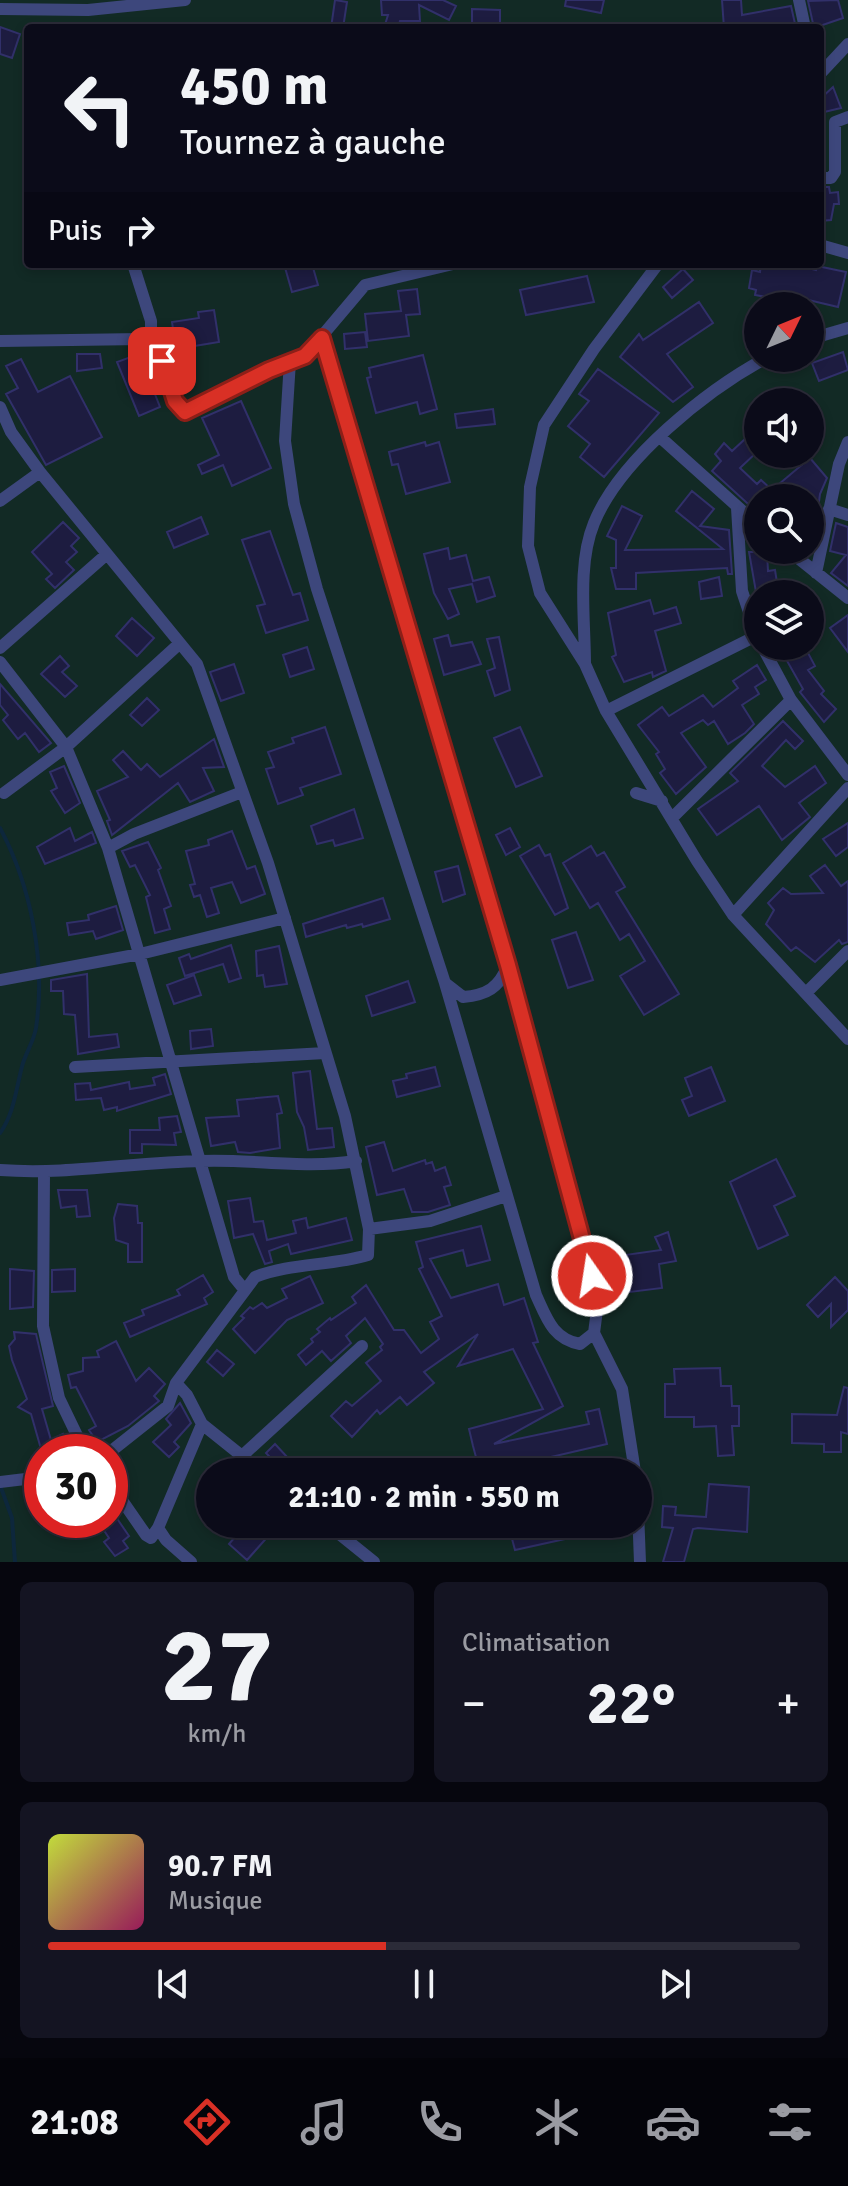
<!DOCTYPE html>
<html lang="fr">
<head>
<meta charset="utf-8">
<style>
	body { margin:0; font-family:Signika,sans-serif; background:#141422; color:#f1f3f6; height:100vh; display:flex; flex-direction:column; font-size:30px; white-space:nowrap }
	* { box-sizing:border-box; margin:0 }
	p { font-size:26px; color:#9a9ba2 }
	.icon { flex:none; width:44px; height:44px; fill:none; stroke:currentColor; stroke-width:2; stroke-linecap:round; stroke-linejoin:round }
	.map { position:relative; height:1562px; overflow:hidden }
	.details { display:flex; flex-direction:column; gap:20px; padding:20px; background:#06060e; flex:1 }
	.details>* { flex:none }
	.top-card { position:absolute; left:24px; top:24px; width:800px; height:244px; border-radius:8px; box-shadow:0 4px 12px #0003,0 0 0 2px #2b2b38; background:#0b0b19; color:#f1f3f6; overflow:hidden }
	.needle { width:52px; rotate:47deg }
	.fabs { position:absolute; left:744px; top:292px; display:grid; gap:16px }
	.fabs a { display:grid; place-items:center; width:80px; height:80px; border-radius:50%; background:#0b0b19; box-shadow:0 4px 12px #0003,0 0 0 2px #2b2b38; font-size:40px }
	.speed { position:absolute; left:24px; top:1434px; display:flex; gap:16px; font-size:40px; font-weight:700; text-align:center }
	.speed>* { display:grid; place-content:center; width:104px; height:104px; border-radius:50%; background:#0b0b19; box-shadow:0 4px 12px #0003,0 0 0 2px #2b2b38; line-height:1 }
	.speed .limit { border:12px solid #d22; background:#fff; color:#111 }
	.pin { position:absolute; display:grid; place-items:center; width:68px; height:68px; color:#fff; margin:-34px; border-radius:16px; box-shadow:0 4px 12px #0006 }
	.me { position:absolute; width:88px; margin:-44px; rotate:347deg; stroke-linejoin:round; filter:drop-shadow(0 0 6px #0008) }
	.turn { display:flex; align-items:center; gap:28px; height:168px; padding:0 24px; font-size:36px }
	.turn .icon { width:104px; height:104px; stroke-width:2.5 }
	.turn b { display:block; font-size:56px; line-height:68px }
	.then { display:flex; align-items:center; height:76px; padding:0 24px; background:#0003; gap:16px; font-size:30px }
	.big { font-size:60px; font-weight:800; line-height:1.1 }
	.details .widget { flex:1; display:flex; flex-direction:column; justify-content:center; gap:12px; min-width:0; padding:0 28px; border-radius:12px; background:#141422 }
	.details .dial { align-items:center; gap:0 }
	.dial b { font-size:104px; line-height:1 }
	.song { display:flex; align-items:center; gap:24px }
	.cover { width:96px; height:96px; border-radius:12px; background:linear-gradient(135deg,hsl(70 70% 55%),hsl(330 70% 35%)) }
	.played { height:8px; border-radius:4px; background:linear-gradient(90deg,#d93025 45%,#2b2b38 45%) }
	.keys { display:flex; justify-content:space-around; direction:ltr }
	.heat { display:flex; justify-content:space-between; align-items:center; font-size:44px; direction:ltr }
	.details .tiles { flex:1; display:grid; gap:20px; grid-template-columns:1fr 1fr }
	.widget:last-child { grid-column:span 2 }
	.trip { position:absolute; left:196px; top:1458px; width:456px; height:80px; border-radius:40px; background:#0b0b19; box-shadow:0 4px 12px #0003,0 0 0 2px #2b2b38; font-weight:800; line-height:80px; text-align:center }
	.tabs { display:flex; height:128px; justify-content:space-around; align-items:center; background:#04040a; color:#9a9ba2 }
	.tabs .icon { width:56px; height:56px }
	.tabs .active { color:#d93025 }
	.tabs b { font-size:36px; color:#f1f3f6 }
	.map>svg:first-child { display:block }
	.green { fill:#122a25; fill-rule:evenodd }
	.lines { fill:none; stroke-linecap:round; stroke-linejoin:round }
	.stream { stroke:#0d273c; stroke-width:4 }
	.building { fill:#1d1c40; stroke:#31306a; stroke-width:2 }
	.minor { stroke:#3d477c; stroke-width:12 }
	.route-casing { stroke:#8d1f18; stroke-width:20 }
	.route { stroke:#d93025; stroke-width:14 }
</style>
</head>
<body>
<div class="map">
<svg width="848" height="1562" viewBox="0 0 848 1562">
	<rect width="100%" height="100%" fill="#0f0f21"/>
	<path class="green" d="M0,0H848V1562H0ZM28,28H820V264H28ZM758,306H810V358H758ZM758,402H810V454H758ZM758,498H810V550H758ZM758,594H810V646H758ZM42,1452H110V1520H42ZM210,1472H638V1524H210Z"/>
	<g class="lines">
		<path class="stream" d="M0,828C31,886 46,962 36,1028C34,1040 27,1051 23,1063C16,1087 15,1112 0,1133
			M0,1485L12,1518L15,1562"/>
	</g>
	<path class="building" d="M335,0L347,2L343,28H331Z
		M381,0H443L456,6L449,20L419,5L420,21H400L398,28H384L388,15H382Z
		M566,0H604L601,13L565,6Z
		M722,0H741L742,15L791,6L796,28H724Z
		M838,0L843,18L814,28L808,1Z
		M472,9L500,10V23H472Z
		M0,27L20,34L12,58L0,54Z
		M833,87L841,108L820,113V99Z
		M820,187H829L830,193L838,192L839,204H834L831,220L820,221Z
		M284,264H312L318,285L292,292Z
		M761,264H792L816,270L817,266L846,272L838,307L800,298L799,303L755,295L756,290L749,288L752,270L760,272Z
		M683,269L693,280L672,298L663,287Z
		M587,276L594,302L526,315L520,290Z
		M417,289L420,314L406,315L409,336L368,341L365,314L401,311L398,291Z
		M699,302L713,323L667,354L693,387L673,402L620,357L639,334L643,340Z
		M214,310L219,342L176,349L172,322L199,318L198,312Z
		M365,332L367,347L345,349L344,334Z
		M843,352L848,370L819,381L812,363Z
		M77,354H100L102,368L77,371Z
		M139,354L160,407L139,416L117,362Z
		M423,355L437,409L420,414L417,402L376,413L367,378L371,377L369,368Z
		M21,359L38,392L70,376L102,437L46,465L6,394L18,388L6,366Z
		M598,369L659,413L604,477L580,457L590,444L568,426L589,401L579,394Z
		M241,401L271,468L232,486L223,465L202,474L198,465L219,455L202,418Z
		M493,409L495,424L457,428L455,414Z
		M745,439L757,452L740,468L757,484L761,480L772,490L810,458L827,478L820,494L815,532L811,531L814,517L810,518V498H758V513L712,471L721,461L715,454L724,443L732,451Z
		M425,442L426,446L439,442L450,482L406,494L398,464L392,465L389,452Z
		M692,491L714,509L700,526L729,530L732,574H728L727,568L636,573V589H616L611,568H616V540L607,536L622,506L642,516L625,550L723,549L676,511Z
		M201,517L208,534L174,548L167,532Z
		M63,522L79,538L71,546L77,552L66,562L74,570L55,588L46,579L52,574L32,552Z
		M836,523L848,527V586L831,573L846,555L830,551Z
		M270,531L293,595L300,593L308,620L266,633L257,606L265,604L242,540Z
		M448,548L450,559L466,555L473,581L489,577L495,596L477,602L472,584L449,589L459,614L448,619L434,593L424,554Z
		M749,552H767L768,571L775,570L778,589L756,592Z
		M719,577L722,596L701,599L699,582Z
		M650,600L654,614L676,607L681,623L655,631L666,671L653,677L652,672L624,682L612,657L616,655L608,613Z
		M848,615V652L830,628Z
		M132,618L154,638L137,656L116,636Z
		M448,635L451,646L472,642L481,664L444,675L434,639Z
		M499,637L510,690L495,696L487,671L495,668L487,639Z
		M797,646L803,653L807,651L815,666L808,670L824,691L821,694L836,709L824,722L800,692L803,689L782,652Z
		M307,647L314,669L290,677L283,655Z
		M60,656L69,666L62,672L77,686L65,697L41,674Z
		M234,664L244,693L221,701L210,672Z
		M757,665L766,680L755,687L759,694L742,705L754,724L745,733L728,744L714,721L708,725L703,720L681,733L706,767L676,794L660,773L665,769L656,754L659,752L638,725L662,707L669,716L703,695L713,707L738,688L733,681Z
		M0,684L51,743L39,752L25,733L18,739L3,720L8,715L0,705Z
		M147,698L159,710L142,726L130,715Z
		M783,721L803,741L795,749L786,740L762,766L785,787L815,766L826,783L799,803L810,817L782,840L759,806L717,835L698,809L738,781L730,773Z
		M325,727L341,774L300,788L303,795L278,804L266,769L274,767L268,752L294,743L292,738Z
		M520,727L542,776L516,787L494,738Z
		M214,739L224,767L203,768L214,791L190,802L178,783L112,835L107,821L110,820L97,791L128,777L113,760L123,751L141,770L147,764L160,777Z
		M64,766L80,803L65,813L51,791L57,788L50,772Z
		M354,809L363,838L335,846L333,840L317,844L311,826Z
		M848,823V847L836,856L823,839Z
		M70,828L75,841L92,832L96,843L45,864L37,847Z
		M510,828L520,847L506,855L496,835Z
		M232,831L247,869L255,866L265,894L241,903L232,882L211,888L219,913L207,917L200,895L194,897L190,885L195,884L186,851L209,845L208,840Z
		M148,842L161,868L158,870L171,906L164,909L170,929L155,933L146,897L150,895L135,865L130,867L122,851Z
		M539,845L545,856L550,854L568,908L555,915L520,856Z
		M591,846L597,856L604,852L625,887L616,892L679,994L644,1015L620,976L645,961L629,934L620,940L598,903L590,908L563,863Z
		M825,865L841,886L848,881V942L842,944L839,940L815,962L796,947L791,951L766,924L774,910L768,903L783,888L791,894L823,893L810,876Z
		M458,866L465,894L443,902L435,872Z
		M383,898L390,919L363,927L362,924L347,928L346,925L306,937L303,924Z
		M116,906L123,930L96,939L93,931L69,935L67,923L89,920L88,915Z
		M576,932L593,980L568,988L552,940Z
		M231,945L241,978L229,982L223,964L185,976L179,958L189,954L191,959Z
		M279,946L287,984L265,987L263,975L257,976L256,951Z
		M87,974L89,1037L117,1034L119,1047L78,1054L75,1015L64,1014L63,991H51V980Z
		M194,975L201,995L174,1004L167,985Z
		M408,981L415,1002L372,1016L366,996Z
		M211,1029L213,1046L191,1049L190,1031Z
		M435,1067L440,1086L397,1097L393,1081L407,1078L406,1074Z
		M711,1067L725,1101L689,1116L682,1100L692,1096L685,1078Z
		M310,1071L317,1129L332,1128L334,1147L308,1150L304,1127L297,1112L293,1073Z
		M165,1074L171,1094L117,1111V1107L104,1110L101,1098L76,1100L75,1084L90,1083L91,1090L129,1082L130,1089L155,1085L153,1078Z
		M278,1096L282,1113L277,1114L280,1148L250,1153L238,1152L235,1142L211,1146L206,1118L239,1116L237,1100Z
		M177,1116L181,1132L174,1133L176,1145L142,1144V1153H130V1130H160L159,1118Z
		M384,1142L393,1171L425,1160L426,1164L432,1162L435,1171L445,1167L451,1185L444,1187L450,1205L428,1212H412L404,1189L377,1195L366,1147Z
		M776,1159L795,1196L774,1206L788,1235L758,1249L730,1182Z
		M58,1190H87L90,1216L77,1217L76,1206L61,1208Z
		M250,1198L254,1222L263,1221L267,1240L296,1233L293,1221L306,1218L308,1228L346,1218L352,1240L291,1254L288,1244L269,1251L272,1262L265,1264L253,1234L234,1238L228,1201Z
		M118,1204L137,1206L138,1223H142V1262H128V1244L116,1240L114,1218Z
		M481,1226L490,1260L467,1266L463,1250L430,1259L451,1298L498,1284L504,1305L524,1298L538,1342L533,1343L563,1406L494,1444L589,1424L586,1412L599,1409L607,1444L538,1460L541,1472H480L473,1446L469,1429L543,1409L513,1349L458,1366L478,1334L424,1372L434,1383L407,1405L400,1397L380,1414L377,1410L352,1437L331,1416L346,1401L352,1406L381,1381L366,1363L382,1350L380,1347L383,1344L365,1318L346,1336L351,1343L331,1361L322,1351L306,1365L298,1355L313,1342L311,1339L320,1332L317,1329L330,1318L331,1320L356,1303L352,1297L366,1285L394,1330H404L421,1353L439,1339L430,1322L442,1316L419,1269L423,1267L416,1242Z
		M668,1232L676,1261L659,1264L662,1288L630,1292L625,1255L661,1250L655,1237Z
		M10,1269L34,1271L33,1307L10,1309Z
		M75,1269V1291L52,1292V1270Z
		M203,1275L213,1292L204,1298L207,1304L130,1337L124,1323L144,1315L142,1310L180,1295L177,1290Z
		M310,1276L323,1303L287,1320L255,1353L233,1329L244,1318L241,1316L250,1307L253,1309L262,1303L267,1308L287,1298L282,1289Z
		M835,1277L848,1291V1310L831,1327V1304L818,1317L807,1305Z
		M14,1332L36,1334L53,1406L42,1409L51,1440L63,1434L70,1452H55L51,1445L41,1449L31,1414L18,1407L27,1399L12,1360L9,1346L15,1339Z
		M116,1341L136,1381L149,1368L165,1384L154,1396L159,1401L128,1426L97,1442L89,1430L96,1426L76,1387L71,1388L68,1375L83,1371V1358L99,1357L97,1351Z
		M217,1350L234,1364L223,1376L207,1362Z
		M720,1368L721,1386H731L732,1406H739V1426H732L734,1455L718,1456L716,1426L694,1427V1417H665V1384H675L674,1369Z
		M844,1387L848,1388V1434L841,1432V1452H824V1444L792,1443V1414L837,1415Z
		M180,1403L191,1423L174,1442L179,1447L169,1457L153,1442L171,1425L166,1419Z
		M275,1444L301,1472H284L266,1453Z
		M709,1484L749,1487L747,1532L698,1528L693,1529L684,1562H663L673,1528L662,1527L663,1506L676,1507L675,1515L706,1517Z
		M97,1520H118L129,1536L123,1541L128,1548L115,1556L104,1542L109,1538Z
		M221,1524H279L247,1560L229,1544L235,1537Z
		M508,1524H614L615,1528L515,1550Z"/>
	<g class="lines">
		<path class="minor" d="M799,0L805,28
			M0,9L88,10L185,0
			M820,74L848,44
			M820,178H831L835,172V122L848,117
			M820,245L848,253
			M133,264L151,321V343
			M658,264L594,349L544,425L530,487L528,546L540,593L585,664L606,711L697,861L733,915L848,1039
			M810,339L848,328
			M0,341L142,339C169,352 166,391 185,412L269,370L305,356L365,285L453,264
			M290,361L285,441L294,504L317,589L445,983L536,1295C547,1319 553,1339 580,1344L594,1333L598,1302L573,1197L508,965L322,338
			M0,407L11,432L40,472L197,664L268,863L345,1116L369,1229L368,1255C331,1266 290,1263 255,1277L176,1383L168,1406L110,1452
			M661,438L758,525
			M0,501L40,472
			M737,508L742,591L758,639
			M829,509L848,515
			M788,550L848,598
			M816,573L839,464L848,442
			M762,646L791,700L848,775
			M0,648L107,554
			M0,662L66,747L108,848L234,1277L243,1288
			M585,664C585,620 577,564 594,523C620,459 707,390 766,358
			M606,711L756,636
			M4,793L66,747L179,644
			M636,793L662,801
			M672,818L791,700
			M108,848L134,834L242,792
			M733,915L848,788
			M0,980L140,954L285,918
			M445,983L463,997C487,995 499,988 508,965
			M806,993L848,951
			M75,1067L325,1053
			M0,1170C68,1175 134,1162 202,1161C253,1159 306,1169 356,1161
			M44,1173L43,1326L59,1398L85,1452
			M369,1229L430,1221L506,1196
			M594,1333L622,1389L635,1472
			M176,1383L187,1395L202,1424L158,1528L166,1540L191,1562
			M202,1424L262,1472
			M242,1456L362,1346
			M0,1482L42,1477
			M110,1483L146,1535L151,1538L158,1528
			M638,1511L640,1562
			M327,1524L374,1562"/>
	</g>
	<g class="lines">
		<g class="route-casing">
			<path id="route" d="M162,361L175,401L185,412L269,370L305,356L322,338L508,965L592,1276"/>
		</g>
		<use href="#route" class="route"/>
	</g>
</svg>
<div class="fabs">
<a><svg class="needle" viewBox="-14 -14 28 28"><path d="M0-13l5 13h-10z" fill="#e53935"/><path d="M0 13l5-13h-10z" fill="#9a9ba2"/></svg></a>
<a><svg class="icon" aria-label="sound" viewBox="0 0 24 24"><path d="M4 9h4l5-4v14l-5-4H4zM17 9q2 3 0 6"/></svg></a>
<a><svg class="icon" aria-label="search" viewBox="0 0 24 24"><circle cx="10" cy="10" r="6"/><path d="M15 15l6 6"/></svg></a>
<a><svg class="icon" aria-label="layers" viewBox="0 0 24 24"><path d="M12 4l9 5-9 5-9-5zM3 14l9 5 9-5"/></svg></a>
</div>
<div class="speed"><div class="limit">30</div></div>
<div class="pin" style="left:162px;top:361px;background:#d93025"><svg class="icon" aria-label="arrive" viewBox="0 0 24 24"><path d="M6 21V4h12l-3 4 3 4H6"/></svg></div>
<svg class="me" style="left:592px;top:1276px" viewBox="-20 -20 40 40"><circle r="17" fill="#d93025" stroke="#fff" stroke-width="3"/><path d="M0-11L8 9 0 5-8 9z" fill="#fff"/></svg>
<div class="trip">21:10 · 2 min · 550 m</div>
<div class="top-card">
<div class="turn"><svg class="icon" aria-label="left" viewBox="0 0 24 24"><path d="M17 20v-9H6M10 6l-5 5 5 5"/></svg><div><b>450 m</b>Tournez à gauche</div></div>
<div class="then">Puis<svg class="icon" aria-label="right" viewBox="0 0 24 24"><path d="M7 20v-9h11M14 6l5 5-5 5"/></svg></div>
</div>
</div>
<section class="details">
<div class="tiles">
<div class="widget dial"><b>27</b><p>km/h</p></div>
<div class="widget"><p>Climatisation</p>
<div class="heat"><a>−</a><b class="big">22°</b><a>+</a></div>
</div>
<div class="widget">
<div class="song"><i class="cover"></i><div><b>90.7 FM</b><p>Musique</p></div></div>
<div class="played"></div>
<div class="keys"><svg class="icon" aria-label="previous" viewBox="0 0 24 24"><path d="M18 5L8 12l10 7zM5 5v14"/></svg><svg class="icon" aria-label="pause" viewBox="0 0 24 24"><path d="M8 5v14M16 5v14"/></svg><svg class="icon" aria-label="next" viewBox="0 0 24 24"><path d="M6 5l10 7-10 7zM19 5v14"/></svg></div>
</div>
</div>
</section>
<nav class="tabs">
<b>21:08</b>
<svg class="icon active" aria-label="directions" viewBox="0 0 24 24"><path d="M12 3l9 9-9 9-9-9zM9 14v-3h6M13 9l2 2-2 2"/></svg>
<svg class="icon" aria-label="music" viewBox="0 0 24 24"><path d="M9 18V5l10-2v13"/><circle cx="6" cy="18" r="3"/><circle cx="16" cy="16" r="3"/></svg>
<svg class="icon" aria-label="phone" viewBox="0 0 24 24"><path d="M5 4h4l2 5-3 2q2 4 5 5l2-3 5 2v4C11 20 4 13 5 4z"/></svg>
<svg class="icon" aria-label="climate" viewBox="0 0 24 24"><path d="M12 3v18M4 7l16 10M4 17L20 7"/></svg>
<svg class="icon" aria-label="car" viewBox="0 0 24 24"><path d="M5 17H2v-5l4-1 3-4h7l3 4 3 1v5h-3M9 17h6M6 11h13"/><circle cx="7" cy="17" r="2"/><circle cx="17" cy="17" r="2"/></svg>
<svg class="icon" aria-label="filters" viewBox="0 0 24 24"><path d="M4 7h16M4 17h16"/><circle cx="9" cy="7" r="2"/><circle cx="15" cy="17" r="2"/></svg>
</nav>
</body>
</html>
